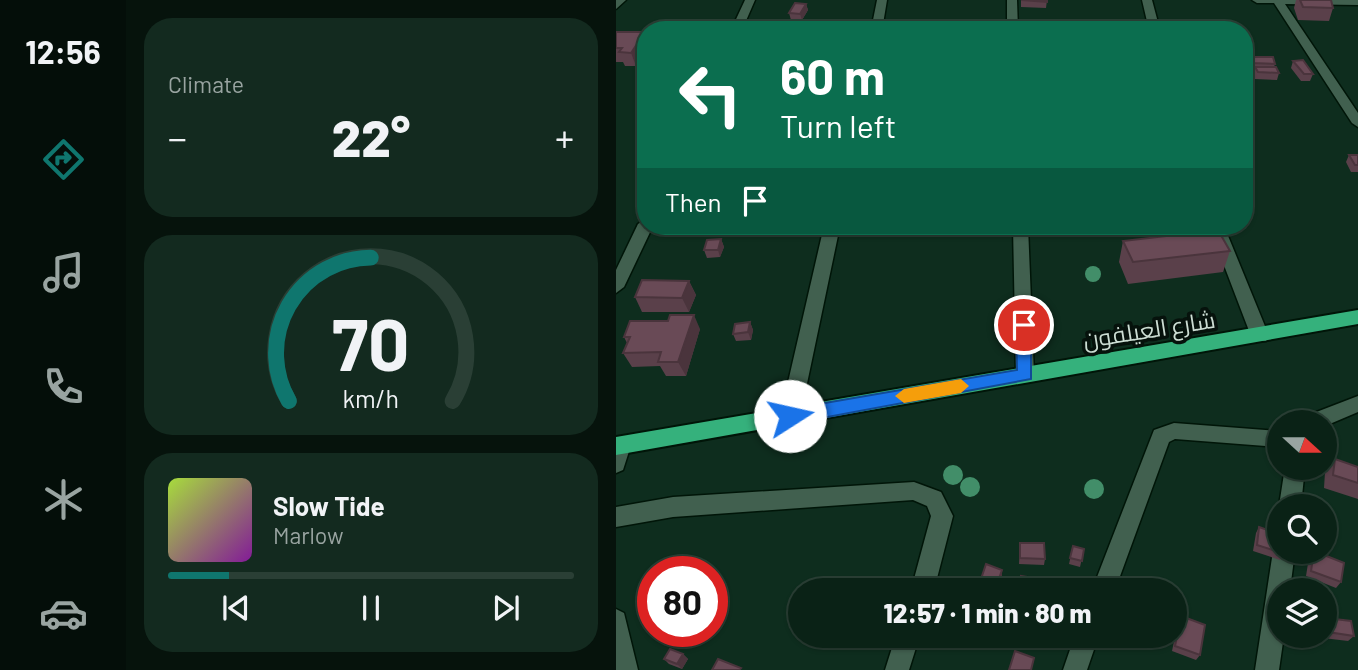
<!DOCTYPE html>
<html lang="en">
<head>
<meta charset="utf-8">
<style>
	body { margin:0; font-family:Barlow,Cairo,sans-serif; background:#132a1f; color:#f1f3f6; height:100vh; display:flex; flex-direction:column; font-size:26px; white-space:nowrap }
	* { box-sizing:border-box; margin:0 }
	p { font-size:23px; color:#99a4a1 }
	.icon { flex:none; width:38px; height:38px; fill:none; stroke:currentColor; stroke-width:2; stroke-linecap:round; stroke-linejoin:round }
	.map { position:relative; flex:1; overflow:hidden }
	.drawer { display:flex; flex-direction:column; gap:18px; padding:18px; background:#06130c; width:490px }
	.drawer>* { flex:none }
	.top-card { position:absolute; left:21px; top:21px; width:616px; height:214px; border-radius:28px; box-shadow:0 2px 5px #0004,0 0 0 2px #2a3f35; background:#0b6e4f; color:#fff; overflow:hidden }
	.needle { width:46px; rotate:111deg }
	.controls { position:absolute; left:651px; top:410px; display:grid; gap:14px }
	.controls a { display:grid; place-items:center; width:70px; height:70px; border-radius:50%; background:#0a2216; box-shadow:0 2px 5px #0004,0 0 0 2px #2a3f35; font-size:35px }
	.speed { position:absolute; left:21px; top:556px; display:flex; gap:14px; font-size:35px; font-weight:700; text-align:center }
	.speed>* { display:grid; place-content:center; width:91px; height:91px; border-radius:50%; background:#0a2216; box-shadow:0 2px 5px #0004,0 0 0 2px #2a3f35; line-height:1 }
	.speed .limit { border:10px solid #d22; background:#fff; color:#111 }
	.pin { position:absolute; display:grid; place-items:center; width:60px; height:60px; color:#fff; margin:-30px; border:4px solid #fff; border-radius:50%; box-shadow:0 2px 7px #0007 }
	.me { position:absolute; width:77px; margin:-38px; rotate:80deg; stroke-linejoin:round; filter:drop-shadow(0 0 5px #0008) }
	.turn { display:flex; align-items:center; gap:24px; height:147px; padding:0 28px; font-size:32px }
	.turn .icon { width:91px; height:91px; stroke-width:2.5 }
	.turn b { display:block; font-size:49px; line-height:60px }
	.then { display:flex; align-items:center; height:66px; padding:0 28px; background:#0003; gap:14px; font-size:26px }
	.big { font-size:52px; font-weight:800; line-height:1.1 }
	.drawer .tile { flex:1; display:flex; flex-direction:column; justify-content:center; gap:10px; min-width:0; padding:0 24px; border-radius:28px; background:#132a1f }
	.drawer .dial { align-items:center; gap:0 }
	.dial svg { height:182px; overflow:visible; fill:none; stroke:#2a3f35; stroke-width:7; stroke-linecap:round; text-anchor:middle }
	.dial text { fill:#f1f3f6; stroke:none }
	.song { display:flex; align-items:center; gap:21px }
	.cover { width:84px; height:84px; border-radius:10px; background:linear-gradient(135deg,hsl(80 70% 55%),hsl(290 70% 35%)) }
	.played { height:7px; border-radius:4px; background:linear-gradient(90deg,#0f766e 15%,#2a3f35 15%) }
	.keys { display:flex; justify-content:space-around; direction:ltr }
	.heat { display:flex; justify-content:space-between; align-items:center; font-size:38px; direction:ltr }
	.trip { position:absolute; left:172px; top:578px; width:399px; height:70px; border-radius:35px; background:#0a2216; box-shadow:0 2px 5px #0004,0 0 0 2px #2a3f35; font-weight:800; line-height:70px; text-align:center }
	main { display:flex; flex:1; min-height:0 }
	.tabs { display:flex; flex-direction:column; width:126px; justify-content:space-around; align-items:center; background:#040e09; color:#99a4a1 }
	.tabs .icon { width:49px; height:49px }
	.tabs .active { color:#0f766e }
	.tabs b { font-size:32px; color:#f1f3f6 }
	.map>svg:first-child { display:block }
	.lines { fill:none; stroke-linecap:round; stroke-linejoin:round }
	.minor-casing { stroke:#001508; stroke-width:3 }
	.trunk-casing { stroke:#001508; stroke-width:4 }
	.minor { fill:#41604f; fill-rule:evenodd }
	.trunk { fill:#35b17c; fill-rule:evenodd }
	.tree { fill:#428e69 }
	.wall { fill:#5a404a }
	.shaded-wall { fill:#4a343c }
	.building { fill:#694a56; stroke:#4a343c; stroke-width:2 }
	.route { fill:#1a73e8; stroke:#114b97; stroke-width:2 }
	.slow { fill:#f59e0b }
	.labels { text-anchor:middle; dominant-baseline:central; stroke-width:7; stroke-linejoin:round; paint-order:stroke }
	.street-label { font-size:23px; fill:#ccddd3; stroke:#06120c }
</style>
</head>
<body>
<main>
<nav class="tabs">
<b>12:56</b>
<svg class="icon active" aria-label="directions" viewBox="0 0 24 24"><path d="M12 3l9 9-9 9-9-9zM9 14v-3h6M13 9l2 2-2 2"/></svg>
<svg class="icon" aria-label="music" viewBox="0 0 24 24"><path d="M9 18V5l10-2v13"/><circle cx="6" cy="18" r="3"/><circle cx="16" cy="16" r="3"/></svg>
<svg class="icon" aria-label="phone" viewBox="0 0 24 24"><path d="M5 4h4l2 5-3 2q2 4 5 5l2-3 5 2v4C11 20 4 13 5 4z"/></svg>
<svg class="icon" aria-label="climate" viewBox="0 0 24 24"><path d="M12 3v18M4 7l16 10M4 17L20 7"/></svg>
<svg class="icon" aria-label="car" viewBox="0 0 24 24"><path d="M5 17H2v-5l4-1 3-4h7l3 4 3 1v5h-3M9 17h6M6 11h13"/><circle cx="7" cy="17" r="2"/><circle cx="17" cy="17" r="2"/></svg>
</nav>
<section class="drawer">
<div class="tile"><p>Climate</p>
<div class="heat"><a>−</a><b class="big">22°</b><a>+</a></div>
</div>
<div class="tile dial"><svg viewBox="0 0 100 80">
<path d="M14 69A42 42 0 1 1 86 69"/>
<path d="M14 69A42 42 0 0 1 50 6" stroke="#0f766e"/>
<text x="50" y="56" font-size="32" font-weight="700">70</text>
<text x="50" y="72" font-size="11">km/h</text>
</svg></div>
<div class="tile">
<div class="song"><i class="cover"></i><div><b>Slow Tide</b><p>Marlow</p></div></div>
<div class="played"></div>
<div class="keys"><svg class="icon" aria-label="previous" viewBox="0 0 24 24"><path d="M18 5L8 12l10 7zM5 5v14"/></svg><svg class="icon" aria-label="pause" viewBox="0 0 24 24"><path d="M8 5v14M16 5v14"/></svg><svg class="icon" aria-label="next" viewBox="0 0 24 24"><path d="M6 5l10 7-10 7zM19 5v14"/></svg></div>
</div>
</section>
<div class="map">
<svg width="742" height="670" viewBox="0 0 742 670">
	<rect width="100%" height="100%" fill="#0e2d1e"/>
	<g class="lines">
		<g class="minor-casing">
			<path id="minor" d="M0,0H10L0,9Z
				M129,0H139L126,30H115Z
				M261,0H271L266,30H255Z
				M391,0H401L402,30H391Z
				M526,0H536L544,30H533Z
				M636,0H742V5L669,4L742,113V127L736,123L658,3H641Z
				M30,219V226H37L8,287L0,293V270L22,224Z
				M208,226H224L184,417L181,423L174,425L167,423L164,417Z
				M397,226H412L418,375L415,380H403L400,375Z
				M593,226H608L653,336L650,341H638L635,336Z
				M742,396V412L709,426V422H687L690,416Z
				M558,423L663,431V447L559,439L553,442L499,590H476L538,430Z
				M5,437L12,439L15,445L7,470L0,473V438Z
				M669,467H689L685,506H663Z
				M298,482L325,492L337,516L318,590H295L315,516L311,506L297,500L57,517L0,527V507L57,497Z
				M663,542V551H679L674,590H663V635H668L663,670H639L657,551Z
				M0,609L8,613L22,670H0Z
				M280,635H304L293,670H269Z
				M459,635H483L471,670H447Z"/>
		</g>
		<g class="trunk-casing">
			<path id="trunk" d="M742,310V324L0,455V437Z"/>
		</g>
		<use href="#minor" class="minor"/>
		<use href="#trunk" class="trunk"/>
	</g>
	<g class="tree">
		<circle cx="477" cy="274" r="8"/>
		<circle cx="337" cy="475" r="10"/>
		<circle cx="354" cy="487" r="10"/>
		<circle cx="478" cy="489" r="10"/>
	</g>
	<path class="wall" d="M405,0H431L430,8L405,7Z
		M680,0H715L717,8L713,21L682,20L678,8Z
		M190,4L192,10L186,20H175L173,13Z
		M0,32H29L30,52L20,66H9L7,62H0Z
		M634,57L659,64L658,67L663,73L661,80L639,79L637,74L638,70H634L632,64Z
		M677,61L697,74L694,81H685L675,68Z
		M733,155H742V172H735L730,162Z
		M105,239L108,247L104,257L91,258L88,250Z
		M507,241L614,251L607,272L512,284L503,262Z
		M73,281L80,295L73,312H26L19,297Z
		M134,322L137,330L135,340L120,341L117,334Z
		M84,329L70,376H50L44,366L16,367L7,353L11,343L8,337Z
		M719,459L742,467V499L708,488L709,472Z
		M643,527L669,554L664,560L637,551L640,533Z
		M404,543L429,559L428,565L403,564Z
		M457,546L468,549L464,567L453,564Z
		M698,551L725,582L720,588L690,576L693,557Z
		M386,570V575L381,590H363V585Z
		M565,616L584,655L580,660L556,651L562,622Z
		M710,618L738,636L732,641L707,638L706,635H709V619Z
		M67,654L72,659L66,669L53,664L48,659Z"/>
	<path class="shaded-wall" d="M190,4L192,10L186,20L184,14Z
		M29,32L30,52L20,66L15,53Z
		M105,239L108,247L104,257L102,250Z
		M73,281L80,295L73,312L66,298Z
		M78,315L84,329L70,376L62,362Z
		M134,322L137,330L135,340L132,332Z
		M386,570V575L381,590H379Z
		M67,654L72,659L66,669L61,664Z"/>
	<path class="building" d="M405,0H431V2Z
		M684,0H715L717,8L687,7Z
		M179,3L190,4L184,14L173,13Z
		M0,32H29L15,53L3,52L6,48H0Z
		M634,57H657L659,64L636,63Z
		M687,60L697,74H688L677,61Z
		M639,67H660L663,73L642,72Z
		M733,155H742V165H739Z
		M602,230L614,251L517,262L507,241Z
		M105,239L102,250H88L91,240Z
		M26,280L73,281L66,298L19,297Z
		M54,315H78L62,362H42L45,352L7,353L14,337H8L14,321H52Z
		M134,322L132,332L117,334L119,324Z
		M719,459L742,467V483L717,475Z
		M643,527L663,534V551H669V554L641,545Z
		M404,543H428L429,559L404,558Z
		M457,546L468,549L466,561L454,558Z
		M698,551L728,563L725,582L695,571Z
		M370,564L386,570L379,590L363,585Z
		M405,576L418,578L417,590L404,589Z
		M541,585L555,590H540Z
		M558,591L565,593L561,612L558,611Z
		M565,616L589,625L584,655L559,646Z
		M710,618L735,621L738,636L712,632Z
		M54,649L67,654L61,664L48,659Z
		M399,651L418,658L415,670H393Z
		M102,659L125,668L123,670H96Z"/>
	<path class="route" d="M408,319L415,325V379L174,424L165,416L174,409L401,370L400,325Z"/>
	<path class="slow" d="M345,379L353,386L345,393L288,403L279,396L288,389Z"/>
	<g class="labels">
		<g class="street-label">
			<text transform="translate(533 329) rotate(-9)">شارع العيلفون</text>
		</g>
	</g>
</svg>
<div class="controls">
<a><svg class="needle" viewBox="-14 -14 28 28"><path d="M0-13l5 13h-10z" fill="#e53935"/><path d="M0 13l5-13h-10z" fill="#99a4a1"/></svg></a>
<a><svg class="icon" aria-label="search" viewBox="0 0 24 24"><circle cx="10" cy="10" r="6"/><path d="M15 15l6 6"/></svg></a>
<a><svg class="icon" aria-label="layers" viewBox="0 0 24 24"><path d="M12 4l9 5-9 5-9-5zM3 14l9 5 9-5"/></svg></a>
</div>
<div class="speed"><div class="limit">80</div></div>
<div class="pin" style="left:408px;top:325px;background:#d93025"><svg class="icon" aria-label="arrive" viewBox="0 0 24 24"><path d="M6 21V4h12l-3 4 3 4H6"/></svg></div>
<svg class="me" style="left:174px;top:416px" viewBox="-20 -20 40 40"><circle r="19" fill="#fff"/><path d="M0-13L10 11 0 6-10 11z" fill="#1a73e8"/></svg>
<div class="trip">12:57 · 1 min · 80 m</div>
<div class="top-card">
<div class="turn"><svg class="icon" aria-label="left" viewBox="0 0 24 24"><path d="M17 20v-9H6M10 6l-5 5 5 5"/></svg><div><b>60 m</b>Turn left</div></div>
<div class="then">Then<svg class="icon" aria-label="arrive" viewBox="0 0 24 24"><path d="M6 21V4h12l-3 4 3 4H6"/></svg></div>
</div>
</div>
</main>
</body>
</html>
